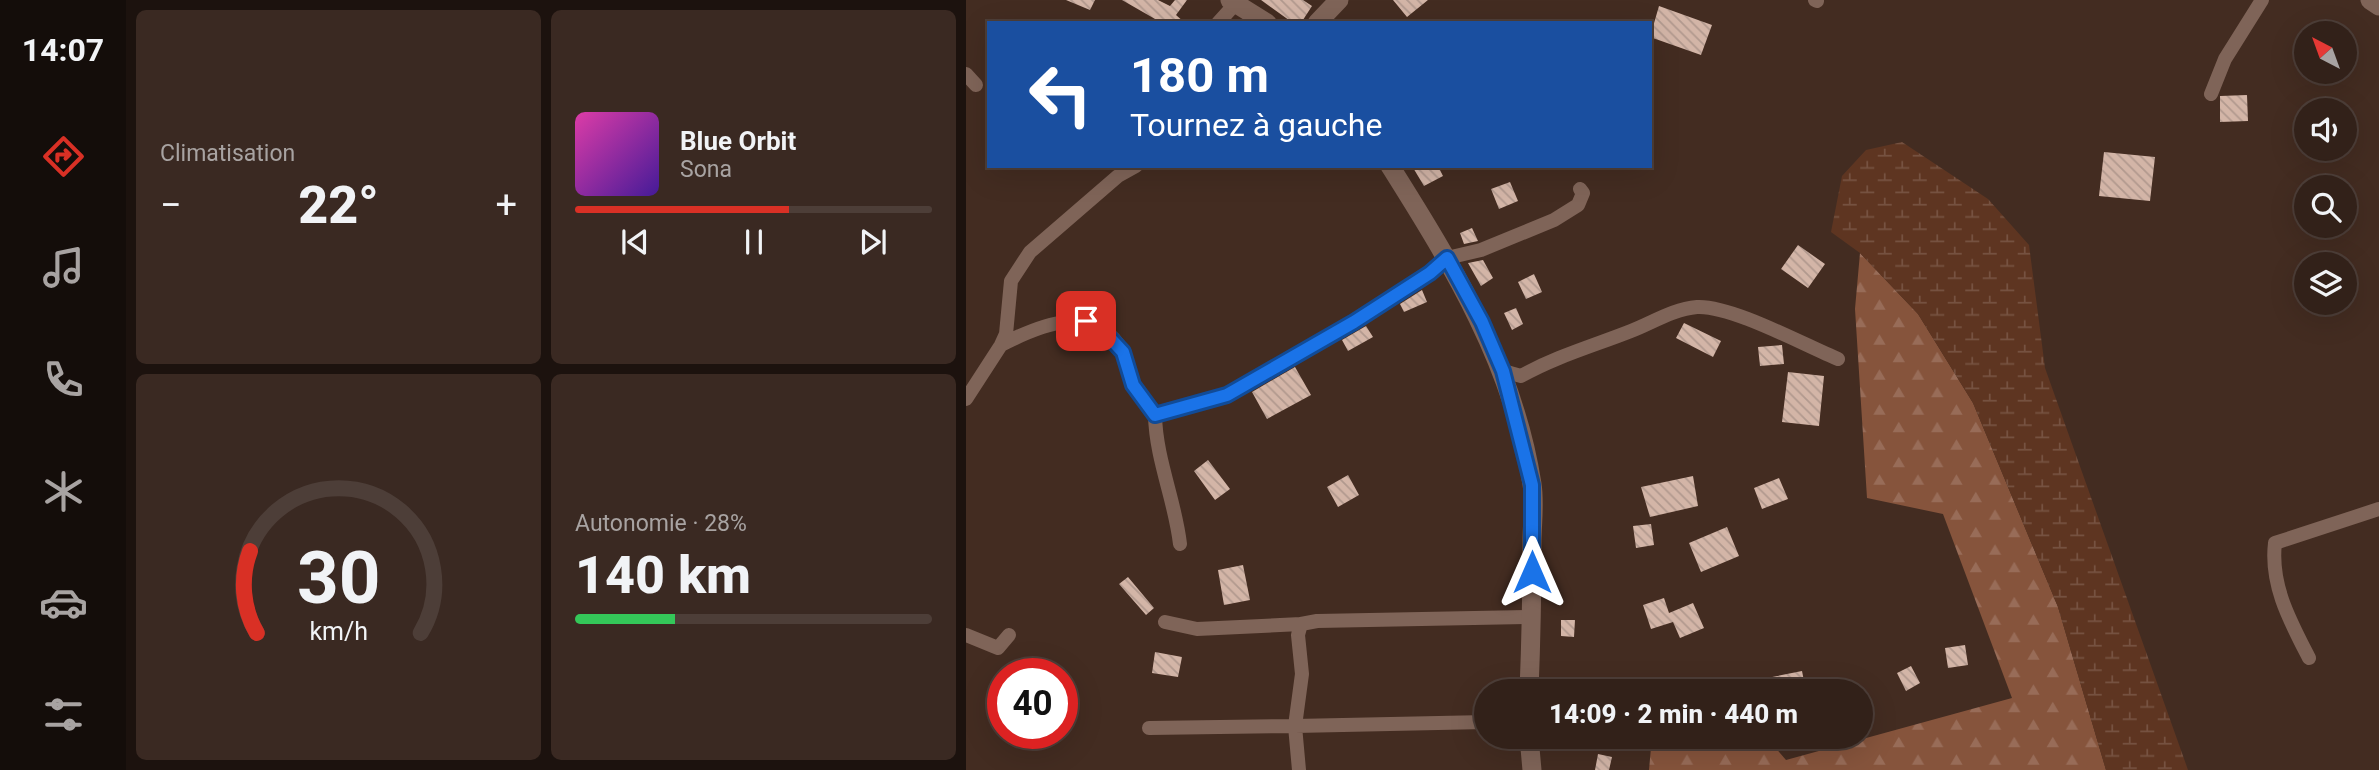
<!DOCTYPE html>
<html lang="fr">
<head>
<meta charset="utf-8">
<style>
	body { margin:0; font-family:Roboto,sans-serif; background:#3a2922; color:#f1f3f6; height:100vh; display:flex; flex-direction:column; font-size:26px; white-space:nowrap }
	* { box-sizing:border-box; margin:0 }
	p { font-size:23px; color:#a8a3a2 }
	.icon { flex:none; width:38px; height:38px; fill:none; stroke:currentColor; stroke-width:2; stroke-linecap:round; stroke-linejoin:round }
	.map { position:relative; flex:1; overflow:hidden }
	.drawer { display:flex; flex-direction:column; gap:10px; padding:10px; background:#1c120e; width:840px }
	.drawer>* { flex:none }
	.hud { position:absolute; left:21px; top:21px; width:665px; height:147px; border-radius:0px; box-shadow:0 7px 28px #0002,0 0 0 2px #4d3e38; background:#1a4fa0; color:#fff; overflow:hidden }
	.needle { width:46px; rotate:319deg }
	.tools { position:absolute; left:1328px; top:21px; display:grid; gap:14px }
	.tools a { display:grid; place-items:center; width:63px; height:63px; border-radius:50%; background:#322119; box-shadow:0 7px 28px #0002,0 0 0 2px #4d3e38; font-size:35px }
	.speed { position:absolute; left:21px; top:658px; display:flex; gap:14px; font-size:35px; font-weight:700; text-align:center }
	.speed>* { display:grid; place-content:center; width:91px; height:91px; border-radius:50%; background:#322119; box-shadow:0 7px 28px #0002,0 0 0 2px #4d3e38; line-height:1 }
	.speed .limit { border:10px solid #d22; background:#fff; color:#111 }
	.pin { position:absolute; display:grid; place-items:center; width:60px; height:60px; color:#fff; margin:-30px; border-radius:14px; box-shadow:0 4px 10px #0006 }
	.me { position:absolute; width:77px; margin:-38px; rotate:0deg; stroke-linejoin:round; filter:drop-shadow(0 0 5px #0008) }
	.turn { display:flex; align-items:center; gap:24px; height:147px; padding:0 28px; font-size:32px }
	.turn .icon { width:91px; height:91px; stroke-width:2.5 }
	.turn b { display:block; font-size:49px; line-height:60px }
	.big { font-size:52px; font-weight:800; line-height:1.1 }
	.drawer .widget { flex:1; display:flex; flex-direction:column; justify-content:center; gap:10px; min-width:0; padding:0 24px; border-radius:10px; background:#3a2922 }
	.drawer .dial { align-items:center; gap:0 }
	.dial svg { height:182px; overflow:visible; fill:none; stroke:#4d3e38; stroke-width:7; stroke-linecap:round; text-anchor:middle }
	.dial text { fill:#f1f3f6; stroke:none }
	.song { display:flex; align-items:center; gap:21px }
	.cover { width:84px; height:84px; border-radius:10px; background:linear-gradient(135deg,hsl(320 70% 55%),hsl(260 70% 35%)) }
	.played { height:7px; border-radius:4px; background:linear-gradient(90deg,#d93025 60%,#4d3e38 60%) }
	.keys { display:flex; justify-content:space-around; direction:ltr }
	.heat { display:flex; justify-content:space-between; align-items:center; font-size:38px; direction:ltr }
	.charge { height:10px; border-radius:5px; background:linear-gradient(90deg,#34c759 28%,#4d3e38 0) }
	.drawer .tiles { flex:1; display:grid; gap:10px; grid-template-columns:repeat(2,1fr) }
	.trip { position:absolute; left:508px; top:679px; width:399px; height:70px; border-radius:35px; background:#322119; box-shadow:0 7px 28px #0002,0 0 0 2px #4d3e38; font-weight:800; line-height:70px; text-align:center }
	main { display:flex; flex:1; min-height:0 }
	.tab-bar { display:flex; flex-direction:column; width:126px; justify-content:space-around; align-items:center; background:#140d0a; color:#a8a3a2 }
	.tab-bar .icon { width:49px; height:49px }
	.tab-bar .current { color:#d93025 }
	.tab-bar b { font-size:32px; color:#f1f3f6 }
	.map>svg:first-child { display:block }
	.forest { fill:url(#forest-firs) }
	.wetland { fill:url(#wetland-marsh) }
	.building { fill:url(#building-back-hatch) }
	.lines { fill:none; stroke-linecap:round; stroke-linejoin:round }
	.street { stroke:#7f6458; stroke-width:14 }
	.secondary { stroke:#7f6458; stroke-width:19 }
	.route-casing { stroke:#114b97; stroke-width:18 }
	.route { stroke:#1a73e8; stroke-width:12 }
</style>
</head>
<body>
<main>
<nav class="tab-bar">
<b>14:07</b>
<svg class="icon current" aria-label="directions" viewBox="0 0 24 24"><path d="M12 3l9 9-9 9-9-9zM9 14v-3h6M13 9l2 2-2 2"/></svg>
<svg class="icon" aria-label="music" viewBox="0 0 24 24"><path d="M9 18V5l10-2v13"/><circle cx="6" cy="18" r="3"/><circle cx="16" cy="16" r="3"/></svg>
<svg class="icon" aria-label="phone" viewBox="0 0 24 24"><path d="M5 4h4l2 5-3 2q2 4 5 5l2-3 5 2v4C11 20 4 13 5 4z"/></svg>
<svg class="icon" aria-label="climate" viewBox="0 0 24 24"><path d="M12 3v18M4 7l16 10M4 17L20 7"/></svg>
<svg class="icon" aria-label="car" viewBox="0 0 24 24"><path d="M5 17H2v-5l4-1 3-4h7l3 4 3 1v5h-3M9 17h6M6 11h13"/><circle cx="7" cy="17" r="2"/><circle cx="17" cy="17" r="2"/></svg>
<svg class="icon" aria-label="filters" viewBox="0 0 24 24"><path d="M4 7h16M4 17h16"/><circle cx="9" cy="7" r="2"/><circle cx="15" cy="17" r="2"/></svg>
</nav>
<section class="drawer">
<div class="tiles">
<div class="widget"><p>Climatisation</p>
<div class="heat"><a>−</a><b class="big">22°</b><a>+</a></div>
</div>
<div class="widget">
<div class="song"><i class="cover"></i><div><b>Blue Orbit</b><p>Sona</p></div></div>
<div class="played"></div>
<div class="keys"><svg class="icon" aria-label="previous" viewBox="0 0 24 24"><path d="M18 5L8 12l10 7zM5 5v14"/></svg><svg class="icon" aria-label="pause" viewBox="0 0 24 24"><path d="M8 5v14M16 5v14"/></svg><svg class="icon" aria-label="next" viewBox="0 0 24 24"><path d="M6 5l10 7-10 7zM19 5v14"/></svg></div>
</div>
<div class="widget dial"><svg viewBox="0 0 100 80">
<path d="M14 69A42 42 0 1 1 86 69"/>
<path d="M14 69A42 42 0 0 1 11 33" stroke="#d93025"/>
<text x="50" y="56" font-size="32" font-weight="700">30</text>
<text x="50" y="72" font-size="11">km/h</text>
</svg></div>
<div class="widget"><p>Autonomie · 28%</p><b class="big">140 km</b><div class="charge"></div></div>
</div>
</section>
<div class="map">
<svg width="1413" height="770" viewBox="0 0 1413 770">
	<defs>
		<pattern id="forest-firs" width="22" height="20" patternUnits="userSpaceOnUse" patternTransform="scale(1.75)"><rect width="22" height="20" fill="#86543c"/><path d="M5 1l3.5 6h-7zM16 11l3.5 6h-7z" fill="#986c58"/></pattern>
		<pattern id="wetland-marsh" width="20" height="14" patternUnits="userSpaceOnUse" patternTransform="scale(1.75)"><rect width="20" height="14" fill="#5e3521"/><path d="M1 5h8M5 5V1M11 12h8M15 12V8" fill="none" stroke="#765241"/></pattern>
		<pattern id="building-back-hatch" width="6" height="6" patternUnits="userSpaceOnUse" patternTransform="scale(1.75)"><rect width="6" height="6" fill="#d3b5a7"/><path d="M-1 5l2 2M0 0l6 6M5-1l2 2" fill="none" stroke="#b1998e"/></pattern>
	</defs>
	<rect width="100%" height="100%" fill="#432c21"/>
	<path class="forest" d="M894,253L952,314L1007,403L1092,607L1140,770H683L686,737H800L820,760L1046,698L977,514L901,498L889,309Z"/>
	<path class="wetland" d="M936,142L1022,199L1063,245L1079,368L1222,770H1140L1092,607L1007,403L952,314L894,253L865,232L876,176L900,150Z"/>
	<path class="building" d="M100,0H129L124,10Z
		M156,0H192L204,6L209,0H221L210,15L219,23H196Z
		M295,0H337L346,6L335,23H327Z
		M427,0H462L441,17Z
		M693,6L746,25L735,55L684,37Z
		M1281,95L1282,121L1254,122V96Z
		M1138,152L1189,157L1184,201L1133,196Z
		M446,166H472L477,176L458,186Z
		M544,182L552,201L533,209L525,189Z
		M506,228L512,241L498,244L494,233Z
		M832,245L859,264L842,288L815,269Z
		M517,260L527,278L515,286L502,263Z
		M568,274L576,292L560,299L552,282Z
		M456,290L461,302L438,312L434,304Z
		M550,308L557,324L546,330L538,313Z
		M718,323L755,341L747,357L710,338Z
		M400,326L407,337L382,351L376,340Z
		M816,345L818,364L794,366L792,347Z
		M329,367L345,395L301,419L286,392Z
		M822,372L858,376L853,426L816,422Z
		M242,460L264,489L249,500L228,471Z
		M382,475L393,495L372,507L361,487Z
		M727,476L732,506L684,517L675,487Z
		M813,478L822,499L796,509L788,488Z
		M685,524L688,545L670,548L667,526Z
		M761,527L773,556L735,572L723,543Z
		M277,565L284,600L258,605L252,570Z
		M162,577L188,608L180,615L153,584Z
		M698,598L703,613L727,603L738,628L714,638L707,622L685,629L677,605Z
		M595,620H609L608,637L595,636Z
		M999,645L1002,665L982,668L979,648Z
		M189,652L216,657L212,677L186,673Z
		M945,666L954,683L940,691L931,673Z
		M836,671L840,691H799L796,679Z
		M632,754L646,757L643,770H629Z"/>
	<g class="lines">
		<path class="street" d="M849,0L851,1
			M252,23L270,3
			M0,74L10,85
			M1245,94L1259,59L1296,0
			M35,345C74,325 129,301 157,352C162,362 162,374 167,384C172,395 182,405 189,415L261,395L388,322L465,273L481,258L515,250L588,220L612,205L617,193L614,189
			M537,371L555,376C591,356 627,346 665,331C686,323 707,309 731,307C765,305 838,345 872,359
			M0,399L35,345L40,334L45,281L64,252L152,176L170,166
			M189,415C190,460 209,500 214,544
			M199,622L231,629L335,624
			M0,635L32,648L43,635
			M1343,658C1324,621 1304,585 1309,543L1413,509
			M183,728L329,726L336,674L332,635L335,624L351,621L566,617
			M333,770L329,726L520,722"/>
		<path class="secondary" d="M264,0L301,23
			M1404,0L1413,6
			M351,23L373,0
			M424,166C487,266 548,366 566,484C569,503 566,524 566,542C566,592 565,642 563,691
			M563,737L566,770"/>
	</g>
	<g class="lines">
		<g class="route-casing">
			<path id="route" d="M120,321L142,336L157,352L167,385L189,415L261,395L388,322L464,273L481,258L516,322L537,371L566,485V572"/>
		</g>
		<use href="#route" class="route"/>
	</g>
</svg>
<div class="tools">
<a><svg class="needle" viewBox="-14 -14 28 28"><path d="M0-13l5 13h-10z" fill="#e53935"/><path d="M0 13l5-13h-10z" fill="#a8a3a2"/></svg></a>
<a><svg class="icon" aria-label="sound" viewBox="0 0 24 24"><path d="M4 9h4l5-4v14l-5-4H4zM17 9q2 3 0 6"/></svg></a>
<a><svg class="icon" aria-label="search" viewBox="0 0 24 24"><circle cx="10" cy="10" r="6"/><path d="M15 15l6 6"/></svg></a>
<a><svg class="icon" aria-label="layers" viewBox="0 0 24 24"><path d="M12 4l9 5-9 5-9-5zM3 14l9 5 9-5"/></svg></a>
</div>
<div class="speed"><div class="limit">40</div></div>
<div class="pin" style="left:120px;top:321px;background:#d93025"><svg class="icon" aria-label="arrive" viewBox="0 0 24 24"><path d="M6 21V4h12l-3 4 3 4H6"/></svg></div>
<svg class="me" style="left:566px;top:572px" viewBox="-20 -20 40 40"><path d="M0-17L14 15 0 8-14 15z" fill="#1a73e8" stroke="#fff" stroke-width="4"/></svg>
<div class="trip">14:09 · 2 min · 440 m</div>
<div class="hud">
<div class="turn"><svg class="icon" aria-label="left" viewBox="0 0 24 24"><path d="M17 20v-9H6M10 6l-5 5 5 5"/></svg><div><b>180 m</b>Tournez à gauche</div></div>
</div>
</div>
</main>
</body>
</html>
